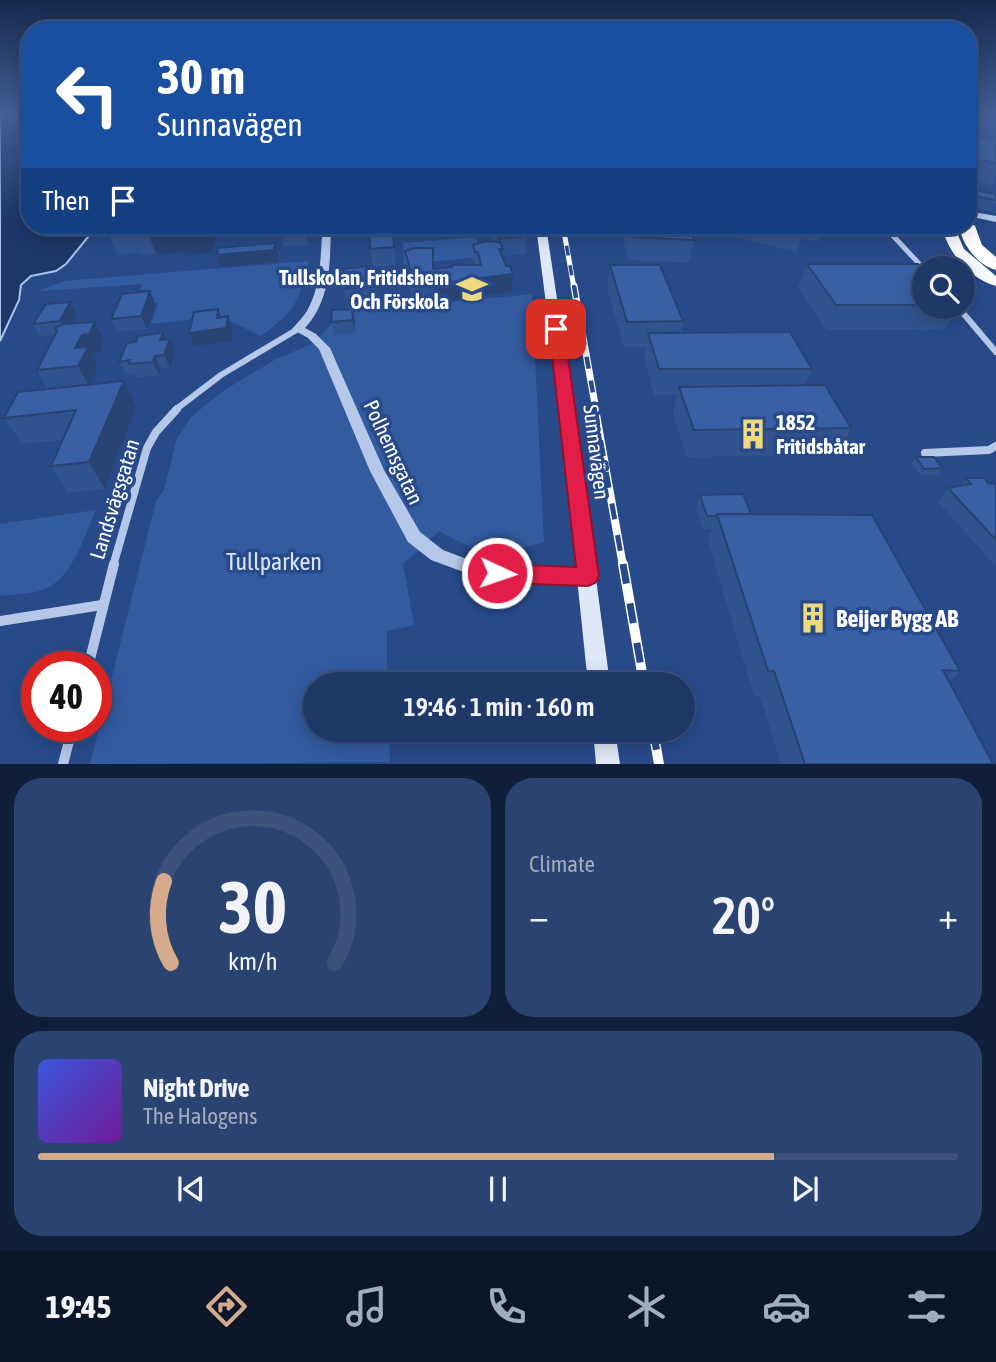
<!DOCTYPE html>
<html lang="en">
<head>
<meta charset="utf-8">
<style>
	body { margin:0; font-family:"Asap Condensed",sans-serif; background:#2b4370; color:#f1f3f6; height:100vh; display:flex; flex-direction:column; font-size:26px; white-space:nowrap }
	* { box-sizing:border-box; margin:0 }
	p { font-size:23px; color:#a1acc0 }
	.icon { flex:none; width:38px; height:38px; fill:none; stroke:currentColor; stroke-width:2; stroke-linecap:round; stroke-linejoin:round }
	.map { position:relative; height:764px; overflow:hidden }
	.side { display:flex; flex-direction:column; gap:14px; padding:14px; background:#101f39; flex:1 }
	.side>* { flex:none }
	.banner { position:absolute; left:21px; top:21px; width:956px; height:214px; border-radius:28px; box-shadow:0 4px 18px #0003,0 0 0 2px #3c527b; background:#1a4fa0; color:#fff; overflow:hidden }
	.buttons { position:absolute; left:912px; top:256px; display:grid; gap:14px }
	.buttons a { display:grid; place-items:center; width:63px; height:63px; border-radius:50%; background:#1e3867; box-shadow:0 4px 18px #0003,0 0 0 2px #3c527b; font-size:35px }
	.speed { position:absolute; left:21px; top:651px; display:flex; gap:14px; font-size:35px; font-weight:700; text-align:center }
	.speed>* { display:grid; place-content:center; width:91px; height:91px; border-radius:50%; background:#1e3867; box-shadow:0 4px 18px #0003,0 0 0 2px #3c527b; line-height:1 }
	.speed .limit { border:10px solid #d22; background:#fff; color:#111 }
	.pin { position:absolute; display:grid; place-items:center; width:60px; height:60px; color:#fff; margin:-30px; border-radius:14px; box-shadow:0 4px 10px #0006 }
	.me { position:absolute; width:77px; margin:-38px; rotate:93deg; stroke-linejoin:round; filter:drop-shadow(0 0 5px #0008) }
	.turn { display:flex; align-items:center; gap:24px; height:147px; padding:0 21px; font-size:32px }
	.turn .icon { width:91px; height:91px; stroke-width:2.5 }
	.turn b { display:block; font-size:49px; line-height:60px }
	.then { display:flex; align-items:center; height:66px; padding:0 21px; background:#0003; gap:14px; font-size:26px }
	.big { font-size:52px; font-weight:600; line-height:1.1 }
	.side .tile { flex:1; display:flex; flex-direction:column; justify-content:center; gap:10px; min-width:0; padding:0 24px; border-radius:28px; background:#2b4370 }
	.side .dial { align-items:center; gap:0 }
	.dial svg { height:182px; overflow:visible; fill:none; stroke:#3c527b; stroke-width:7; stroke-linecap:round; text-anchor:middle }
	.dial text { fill:#f1f3f6; stroke:none }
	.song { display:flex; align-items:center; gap:21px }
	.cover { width:84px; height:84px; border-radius:10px; background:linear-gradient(135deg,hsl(230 70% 55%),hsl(280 70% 35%)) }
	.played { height:7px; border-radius:4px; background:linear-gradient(90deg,#d6ab8b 80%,#3c527b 80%) }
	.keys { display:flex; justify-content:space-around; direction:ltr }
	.heat { display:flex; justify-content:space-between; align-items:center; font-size:38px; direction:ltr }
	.side .tiles { flex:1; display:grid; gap:14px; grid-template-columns:1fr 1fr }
	.tile:last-child { grid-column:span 2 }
	.trip { position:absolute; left:303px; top:672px; width:392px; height:70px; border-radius:35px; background:#1e3867; box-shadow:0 4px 18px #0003,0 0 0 2px #3c527b; font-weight:600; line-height:70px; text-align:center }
	.tabs { display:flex; height:112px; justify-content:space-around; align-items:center; background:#0c1629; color:#a1acc0 }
	.tabs .icon { width:49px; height:49px }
	.tabs .selected { color:#d6ab8b }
	.tabs b { font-size:32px; color:#f1f3f6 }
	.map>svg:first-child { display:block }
	.green { fill:#335ba0 }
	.water { fill:#1d3769; stroke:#aac2e9; stroke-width:2 }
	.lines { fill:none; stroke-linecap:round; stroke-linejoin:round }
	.minor-far3 { stroke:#b5c8e9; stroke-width:5 }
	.minor-far2 { stroke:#b5c8e9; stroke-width:6 }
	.minor-far1 { stroke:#b5c8e9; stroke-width:8 }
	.minor { stroke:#b5c8e9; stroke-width:10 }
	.tertiary { fill:#b5c8e9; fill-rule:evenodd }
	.secondary { fill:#dfe8f8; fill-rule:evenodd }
	.primary { fill:#f8fafe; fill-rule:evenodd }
	.motorway { fill:#fff; fill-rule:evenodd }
	.rail-far3-casing { stroke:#fff; stroke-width:5 }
	.rail-far2-casing { stroke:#fff; stroke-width:7 }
	.rail-far1-casing { stroke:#fff; stroke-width:8 }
	.rail-casing { stroke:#fff; stroke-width:10 }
	.rail-far3 { stroke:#284a89; stroke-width:3.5; stroke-dasharray:10; stroke-linecap:butt }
	.rail-far2 { stroke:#284a89; stroke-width:4.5; stroke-dasharray:12; stroke-linecap:butt }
	.rail-far1 { stroke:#284a89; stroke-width:5; stroke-dasharray:16; stroke-linecap:butt }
	.rail { stroke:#284a89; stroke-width:7; stroke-dasharray:20; stroke-linecap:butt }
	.wall { fill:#31538e }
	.shaded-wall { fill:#284374 }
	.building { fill:#3960a5; stroke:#284374; stroke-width:2 }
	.route { fill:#e11d48; stroke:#92132f; stroke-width:2 }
	.labels { text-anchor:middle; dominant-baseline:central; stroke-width:7; stroke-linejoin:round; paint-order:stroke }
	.poi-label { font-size:21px; font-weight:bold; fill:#fff; stroke:#284a89; text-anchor:end }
	.street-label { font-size:21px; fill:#fff; stroke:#284a89 }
	.near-park-label { font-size:24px; fill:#d9e4f7; stroke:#284a89 }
	.near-poi-label { font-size:24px; font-weight:bold; fill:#fff; stroke:#284a89; text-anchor:start }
</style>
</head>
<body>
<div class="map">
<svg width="996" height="764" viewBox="0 0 996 764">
	<rect width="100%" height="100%" fill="#284a89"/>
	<path class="green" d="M476,237L482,257L404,264L403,243Z
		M309,261C299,301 296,311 261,336L220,316L151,324L158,303L140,304L145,290H140L142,284L39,291L64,281Z
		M532,294L544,542C492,556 487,557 439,531L403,564L414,625L387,631V684H315V730H389L390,762L90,764L156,501L164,490L177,438L191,417L223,391L276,359L316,342L340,313Z
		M96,510C84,536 73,577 45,589C32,595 13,594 0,596V524Z"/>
	<path class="water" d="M0,115H30V226H92L88,237L66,264L56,271L31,276L21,285L19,300L0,341Z"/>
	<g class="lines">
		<path class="minor-far3" d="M884,226L924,269"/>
		<path class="minor-far2" d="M957,306L996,352
			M175,410L221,375L298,329"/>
		<path class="minor-far1" d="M925,453L989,450L996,446
			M113,566L147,448L156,432L177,409"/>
		<path class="minor" d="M0,621L102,605
			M88,667L114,564
			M63,764L73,726"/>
		<path class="tertiary" d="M968,211L996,216V222L968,216Z
			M323,226H331C330,262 331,300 305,328L316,334L330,348L384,470L420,532L443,550L480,564L513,569H588L594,571L596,576L594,581L588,583H513L480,578L431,560L408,542L370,471L319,349L308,338L292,329C298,322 305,316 309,307C322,282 320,253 323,226Z"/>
		<path class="secondary" d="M536,226H546L573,405L610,684H588L559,405Z
			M593,730H615L620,764H596Z"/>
		<path class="primary" d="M942,226H954L964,249L996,276V286C970,279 947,252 942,226Z"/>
		<path class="motorway" d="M968,222L975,226L982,245L996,257V270C977,265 962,244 959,226H968Z"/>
		<g class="rail-far3-casing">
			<path id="rail-far3" d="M563,226L574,288"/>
		</g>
		<g class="rail-far2-casing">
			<path id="rail-far2" d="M574,286L596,410"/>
		</g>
		<g class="rail-far1-casing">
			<path id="rail-far1" d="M595,409L623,566"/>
		</g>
		<g class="rail-casing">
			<path id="rail" d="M623,564L644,684
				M653,730L659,764"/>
		</g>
		<use href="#rail-far3" class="rail-far3"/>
		<use href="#rail-far2" class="rail-far2"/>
		<use href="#rail-far1" class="rail-far1"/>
		<use href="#rail" class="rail"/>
	</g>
	<path class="wall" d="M968,135L996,139L995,185L968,180Z
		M968,189L996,194V203L992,211L968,207Z
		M105,226H211L216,240L212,253L186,256L184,252L157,256L156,254L141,255L140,253L117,255Z
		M279,226H311L309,245L284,247Z
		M393,226L396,265L373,267L370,249Z
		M430,226H462L431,228Z
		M492,226L526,236V254L503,256L512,292L435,303L434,300L412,302L405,251L434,269L452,267V265H474L473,245L492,242Z
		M619,226H690L689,229L694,240L689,263L629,260Z
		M713,226H824L818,242L801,239L797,252L712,232Z
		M807,264L924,305V306H958L945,330H826L798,288Z
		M610,265L683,321L681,333L812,369L805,385L851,428L838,455L686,457L673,413L677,395H654L644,358L646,347H624L607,289Z
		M376,276L379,299L371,300V305L347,308L344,289Z
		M150,291L155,304L147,329L117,332L111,319Z
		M70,302L77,315L72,323L104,341L99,353L92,355L98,367L89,384L136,407L105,489L68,493L51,466L63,440L22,444L4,418L47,389L37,370L54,335L40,337L33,324Z
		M352,309L355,321V333L334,335L331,322Z
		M163,333L165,339L175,352L170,368L161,369L159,375L135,378L133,374L126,375L119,362L136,342Z
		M916,457L942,468L938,475H920L912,464Z
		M966,478L988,483L996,484V565L993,563L938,502L948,488L960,486Z
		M700,495L751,514L960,671L949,682L993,764H781L760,696H754L708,541L712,529H703L696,509Z"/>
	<path class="shaded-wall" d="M969,115H996L995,117L968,125V117Z
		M145,226H211L216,240L212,253L186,256L184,252L157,256Z
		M305,226H311L309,245Z
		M275,243L278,255L277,262L220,267L217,255Z
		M513,274L512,292L435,303L434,284Z
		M150,291L155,304L147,329L141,316Z
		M70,302L77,315L66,334L60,321Z
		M218,309L223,322L228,316L232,329L231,341L194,346L189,333L217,318Z
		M352,309L355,321V333L353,320Z
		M95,322L104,341L99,353L92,355L98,367L89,386L78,366L75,348L82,335Z
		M163,333L167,345L170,339L175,352L170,368L164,355L160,340Z
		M155,356L161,369L159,375L153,362Z
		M124,381L136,407L105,489L89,462Z"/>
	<path class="building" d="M968,135L996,139V163L968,158Z
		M968,189L996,194V200L968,195Z
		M370,226H393L394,247L370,249Z
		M492,226H522L526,236L499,239L496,232L493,233Z
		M629,226H688L694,240L633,237Z
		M790,226H806L805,229Z
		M487,241L500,242L503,250L499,249L506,266H510L513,274L434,284L433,281L410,284L408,276L412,275L405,251L415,248H433V269L452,267V265H481L478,252H475L473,245Z
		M275,243L274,250L217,255L218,248Z
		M807,264H918L924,270V305H836Z
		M610,265H660L683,321L627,322Z
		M369,266L370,276H376L377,281H368L369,287L344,289V269Z
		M150,291L141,316L111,319L122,294Z
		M70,302L60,321L33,324L46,304Z
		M218,309L217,318L228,316L226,328L189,333L194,312Z
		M352,309L353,320L331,322L332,310Z
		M95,322L89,334L82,335L75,348L88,347L78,366L37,370L57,331L55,328L63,324Z
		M790,332L812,369H659L648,333Z
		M163,333L160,340L170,339L164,355L155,356L153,362L129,364L130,360L119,362L127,343L136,342L138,336Z
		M124,381L89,462L51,466L76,410L4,418L18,392Z
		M825,385L851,428L694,430L679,387Z
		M916,457H934L942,468L924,469Z
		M966,478H984L988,483L996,484V540L948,488L971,484Z
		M743,494L751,514H717V516H707L700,495Z
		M717,514L872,515L960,671L943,670L993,764H805L774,671H768Z"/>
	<linearGradient id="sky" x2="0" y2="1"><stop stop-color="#16294b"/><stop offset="0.52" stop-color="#426097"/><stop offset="1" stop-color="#426097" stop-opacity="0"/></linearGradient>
	<rect width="996" height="221" fill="url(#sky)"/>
	<path class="route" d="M556,325L564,329L599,576L595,583L588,586L497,583L489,580L486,573L489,567L497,564L576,567L549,329Z"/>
	<defs>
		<g id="school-bare" transform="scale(2.415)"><path d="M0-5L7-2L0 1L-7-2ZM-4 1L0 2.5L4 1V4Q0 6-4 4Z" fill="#f0d97c" stroke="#284a89" stroke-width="2.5" paint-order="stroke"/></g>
		<g id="building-bare" transform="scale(2.415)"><path d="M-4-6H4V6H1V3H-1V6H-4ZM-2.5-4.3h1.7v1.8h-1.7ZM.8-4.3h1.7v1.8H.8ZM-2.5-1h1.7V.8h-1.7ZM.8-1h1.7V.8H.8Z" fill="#f0d97c" stroke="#284a89" stroke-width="2.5" paint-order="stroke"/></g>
	</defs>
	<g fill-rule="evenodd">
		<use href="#school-bare" x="472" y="289"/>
		<use href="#building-bare" x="753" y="434"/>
		<use href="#building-bare" x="813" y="618"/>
	</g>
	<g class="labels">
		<g class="poi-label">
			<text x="449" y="277">Tullskolan, Fritidshem<tspan x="449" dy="24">Och Förskola</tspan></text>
			<text x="776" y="422" text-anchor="start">1852<tspan x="776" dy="24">Fritidsbåtar</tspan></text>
		</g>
		<g class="street-label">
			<text transform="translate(394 452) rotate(65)">Polhemsgatan</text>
			<text transform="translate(597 452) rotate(83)">Sunnavägen</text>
			<text transform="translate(114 499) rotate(-73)">Landsvägsgatan</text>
		</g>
		<g class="near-park-label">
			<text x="274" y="561">Tullparken</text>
		</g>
		<g class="near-poi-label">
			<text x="836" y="618">Beijer Bygg AB</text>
		</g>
	</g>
</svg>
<div class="buttons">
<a><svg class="icon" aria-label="search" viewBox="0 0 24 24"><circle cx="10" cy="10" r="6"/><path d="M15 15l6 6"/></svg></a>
</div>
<div class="speed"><div class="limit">40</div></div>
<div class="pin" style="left:556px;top:329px;background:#d93025"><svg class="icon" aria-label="arrive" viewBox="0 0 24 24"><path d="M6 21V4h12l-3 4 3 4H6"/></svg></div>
<svg class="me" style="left:497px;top:573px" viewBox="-20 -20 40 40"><circle r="17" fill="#e11d48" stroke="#fff" stroke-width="3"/><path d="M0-11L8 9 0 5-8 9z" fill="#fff"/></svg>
<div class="trip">19:46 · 1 min · 160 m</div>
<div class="banner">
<div class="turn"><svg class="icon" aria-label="left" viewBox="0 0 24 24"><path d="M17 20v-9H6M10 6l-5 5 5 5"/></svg><div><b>30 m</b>Sunnavägen</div></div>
<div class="then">Then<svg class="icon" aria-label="arrive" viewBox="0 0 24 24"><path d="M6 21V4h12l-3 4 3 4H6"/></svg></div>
</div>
</div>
<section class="side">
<div class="tiles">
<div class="tile dial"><svg viewBox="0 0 100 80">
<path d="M14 69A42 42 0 1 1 86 69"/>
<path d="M14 69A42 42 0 0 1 11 33" stroke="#d6ab8b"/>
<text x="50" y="56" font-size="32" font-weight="700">30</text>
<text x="50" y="72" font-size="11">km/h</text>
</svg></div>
<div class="tile"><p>Climate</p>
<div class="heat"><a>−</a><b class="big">20°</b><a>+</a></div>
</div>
<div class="tile">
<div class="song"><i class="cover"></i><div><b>Night Drive</b><p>The Halogens</p></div></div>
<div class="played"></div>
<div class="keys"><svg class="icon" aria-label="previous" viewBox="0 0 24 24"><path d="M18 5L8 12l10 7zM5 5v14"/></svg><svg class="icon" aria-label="pause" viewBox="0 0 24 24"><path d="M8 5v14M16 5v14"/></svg><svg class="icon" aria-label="next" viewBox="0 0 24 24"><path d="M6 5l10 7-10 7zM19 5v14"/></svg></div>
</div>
</div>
</section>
<nav class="tabs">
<b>19:45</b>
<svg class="icon selected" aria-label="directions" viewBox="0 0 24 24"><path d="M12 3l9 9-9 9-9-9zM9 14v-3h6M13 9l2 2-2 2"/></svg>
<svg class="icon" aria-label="music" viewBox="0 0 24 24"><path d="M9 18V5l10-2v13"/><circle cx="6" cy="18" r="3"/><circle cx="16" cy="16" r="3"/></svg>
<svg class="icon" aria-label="phone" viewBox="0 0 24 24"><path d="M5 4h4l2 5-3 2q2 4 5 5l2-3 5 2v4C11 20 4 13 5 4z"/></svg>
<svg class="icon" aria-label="climate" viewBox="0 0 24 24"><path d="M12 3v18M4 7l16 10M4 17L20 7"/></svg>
<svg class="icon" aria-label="car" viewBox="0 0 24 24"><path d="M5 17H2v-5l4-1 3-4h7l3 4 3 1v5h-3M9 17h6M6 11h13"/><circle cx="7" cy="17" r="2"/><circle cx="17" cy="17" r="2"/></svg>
<svg class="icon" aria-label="filters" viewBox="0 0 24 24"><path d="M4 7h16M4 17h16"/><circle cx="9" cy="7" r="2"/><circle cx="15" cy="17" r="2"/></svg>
</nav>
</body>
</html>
